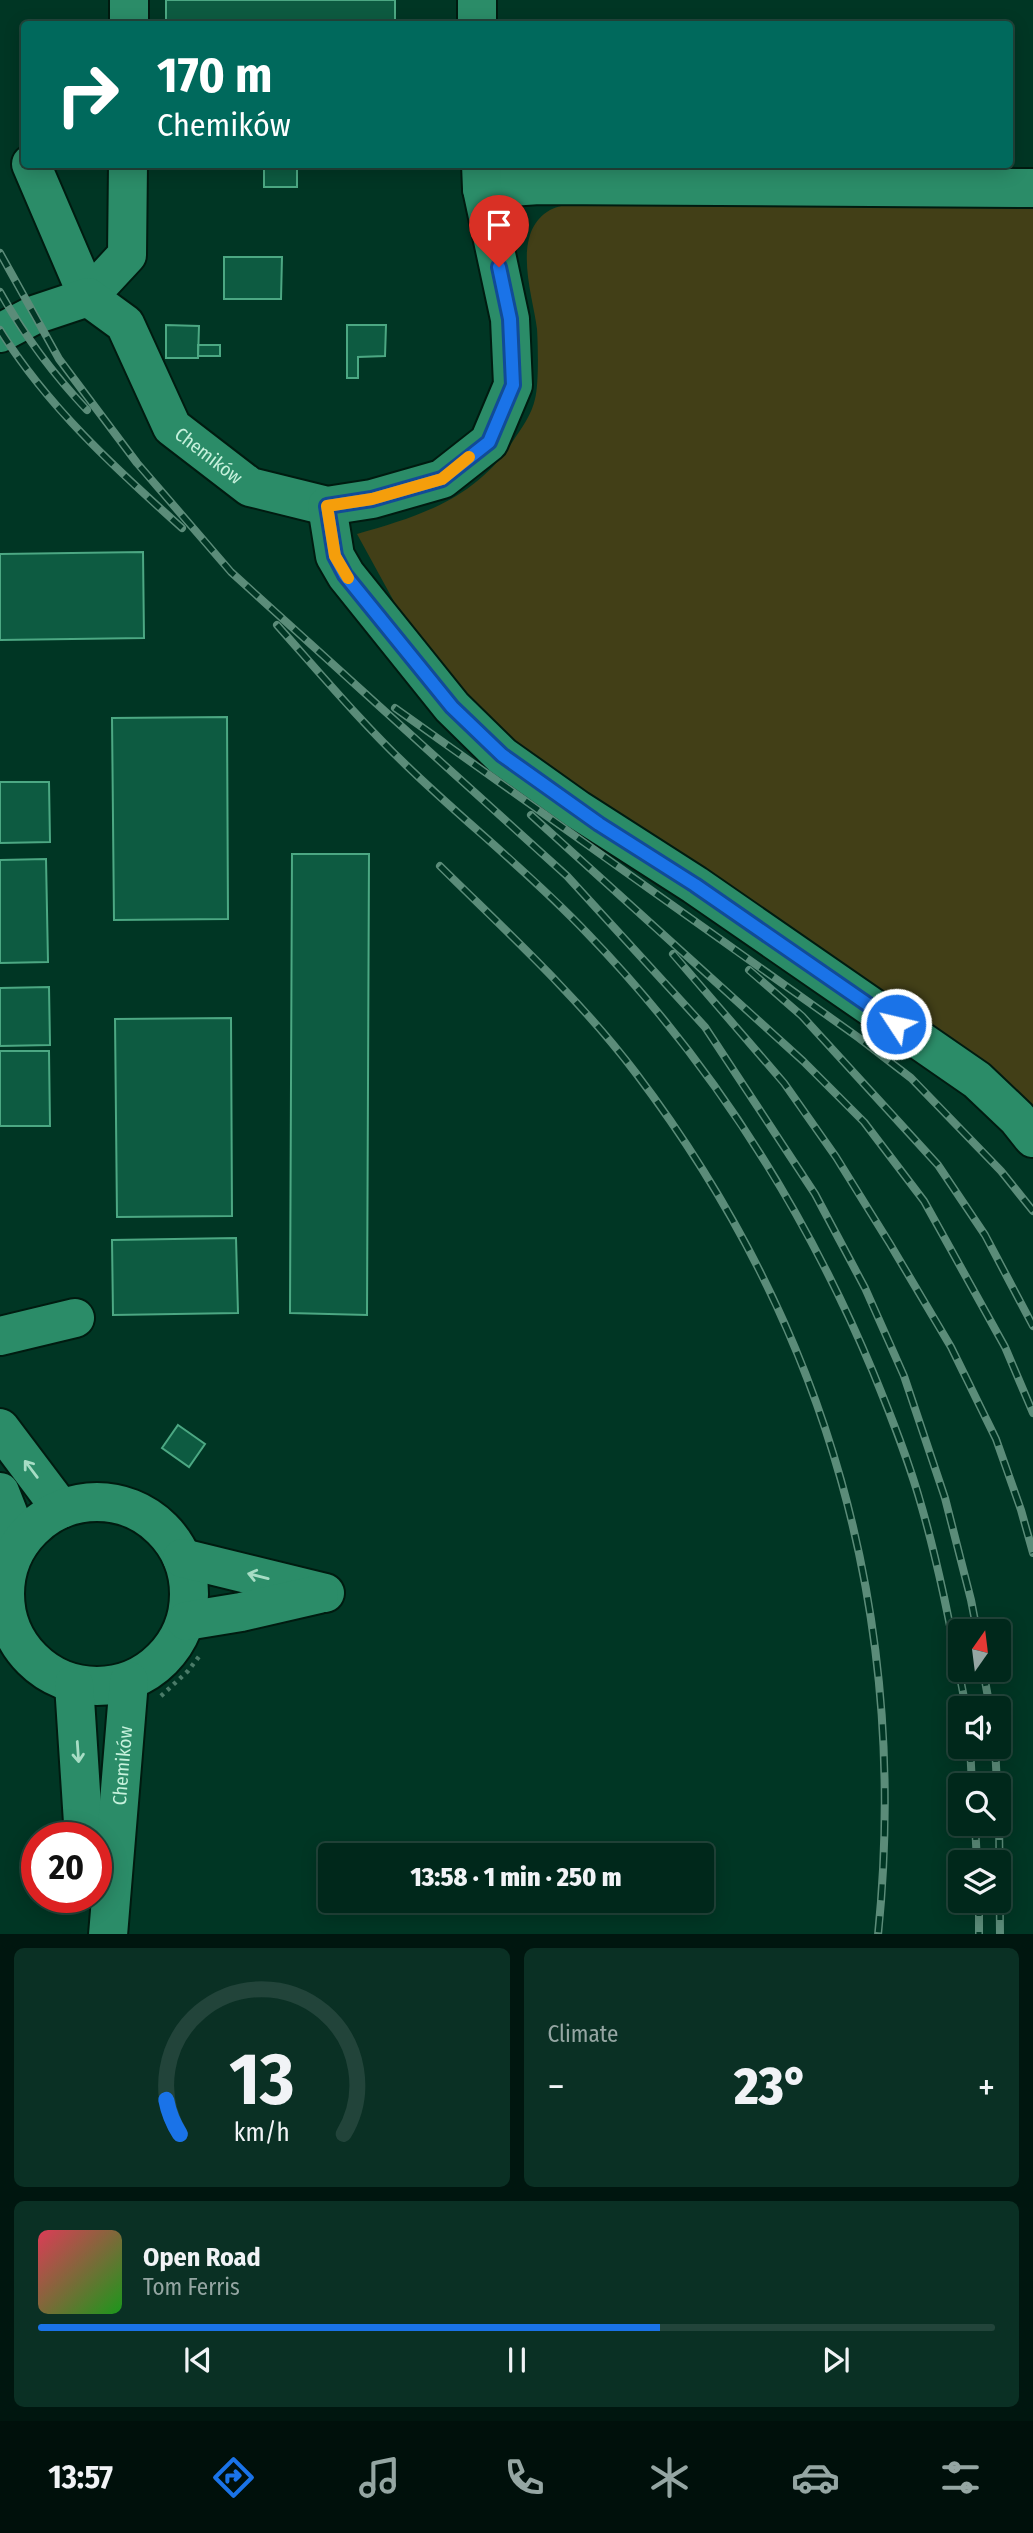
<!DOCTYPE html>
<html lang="en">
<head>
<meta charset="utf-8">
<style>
	body { margin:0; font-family:"Fira Sans Condensed",sans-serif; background:#0a3024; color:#f1f3f6; height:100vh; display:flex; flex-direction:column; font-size:26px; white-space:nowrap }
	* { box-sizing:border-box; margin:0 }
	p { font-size:23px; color:#95a6a3 }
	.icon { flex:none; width:38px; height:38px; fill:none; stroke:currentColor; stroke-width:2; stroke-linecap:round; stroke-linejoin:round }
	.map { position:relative; height:1934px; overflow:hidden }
	.details { display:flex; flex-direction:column; gap:14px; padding:14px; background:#00160f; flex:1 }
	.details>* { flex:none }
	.top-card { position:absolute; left:21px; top:21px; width:992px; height:147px; border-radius:7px; box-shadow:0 4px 18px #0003,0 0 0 2px #22443a; background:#00695c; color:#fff; overflow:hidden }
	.needle { width:46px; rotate:14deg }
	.fabs { position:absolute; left:948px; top:1619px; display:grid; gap:14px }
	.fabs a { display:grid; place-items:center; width:63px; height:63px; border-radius:7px; background:#00281b; box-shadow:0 4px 18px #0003,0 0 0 2px #22443a; font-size:35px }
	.speed { position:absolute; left:21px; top:1822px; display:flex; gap:14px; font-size:35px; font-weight:700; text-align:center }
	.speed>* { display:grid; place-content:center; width:91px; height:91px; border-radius:50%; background:#00281b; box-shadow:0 4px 18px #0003,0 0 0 2px #22443a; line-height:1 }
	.speed .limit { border:10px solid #d22; background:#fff; color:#111 }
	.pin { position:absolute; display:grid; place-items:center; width:60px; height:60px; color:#fff; margin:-72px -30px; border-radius:50% 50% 50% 0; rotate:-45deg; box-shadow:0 0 7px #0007 }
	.pin .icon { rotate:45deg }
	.me { position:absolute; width:77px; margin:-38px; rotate:305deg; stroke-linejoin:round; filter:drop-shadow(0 0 5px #0008) }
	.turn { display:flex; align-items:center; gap:24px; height:147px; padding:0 21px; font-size:32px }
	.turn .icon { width:91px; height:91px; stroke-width:2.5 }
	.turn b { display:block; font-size:49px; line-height:60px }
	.big { font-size:52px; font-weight:800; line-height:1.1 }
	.details .tile { flex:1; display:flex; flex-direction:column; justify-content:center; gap:10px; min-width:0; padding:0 24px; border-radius:10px; background:#0a3024 }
	.details .dial { align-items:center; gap:0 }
	.dial svg { height:182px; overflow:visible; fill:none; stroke:#22443a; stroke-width:7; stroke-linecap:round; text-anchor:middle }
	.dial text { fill:#f1f3f6; stroke:none }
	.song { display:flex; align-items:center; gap:21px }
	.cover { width:84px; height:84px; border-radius:10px; background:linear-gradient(135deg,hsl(350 70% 55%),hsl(120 70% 35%)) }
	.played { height:7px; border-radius:4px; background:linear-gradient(90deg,#1a73e8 65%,#22443a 65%) }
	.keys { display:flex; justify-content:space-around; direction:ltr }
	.heat { display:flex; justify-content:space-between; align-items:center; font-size:38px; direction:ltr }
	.details .tiles { flex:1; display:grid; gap:14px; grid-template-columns:1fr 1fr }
	.tile:last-child { grid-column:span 2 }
	.trip { position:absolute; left:318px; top:1843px; width:396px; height:70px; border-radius:7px; background:#00281b; box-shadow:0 4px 18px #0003,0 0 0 2px #22443a; font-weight:800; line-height:70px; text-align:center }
	.tab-bar { display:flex; height:112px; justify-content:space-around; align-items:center; background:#00100b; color:#95a6a3 }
	.tab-bar .icon { width:49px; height:49px }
	.tab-bar .active { color:#1a73e8 }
	.tab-bar b { font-size:32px; color:#f1f3f6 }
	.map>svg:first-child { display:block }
	.green { fill:#423f17 }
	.building { fill:#0d5b41; stroke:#4ca883; stroke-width:2 }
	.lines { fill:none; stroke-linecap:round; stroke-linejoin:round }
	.minor-casing { stroke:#001b10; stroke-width:42 }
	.path { stroke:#4a7b68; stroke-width:4.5; stroke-dasharray:3.5 5; stroke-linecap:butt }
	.minor { stroke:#2b8c68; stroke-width:38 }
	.rail-casing { stroke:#5b8c79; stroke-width:8 }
	.rail { stroke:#003624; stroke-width:5; stroke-dasharray:16; stroke-linecap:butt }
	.oneway { stroke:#a7ddc5 }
	.route-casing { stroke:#114b97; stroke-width:18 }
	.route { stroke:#1a73e8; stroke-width:12 }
	.slow { stroke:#f59e0b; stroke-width:12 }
	.labels { text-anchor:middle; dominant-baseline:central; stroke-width:7; stroke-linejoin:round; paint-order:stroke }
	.street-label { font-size:19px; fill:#c6f1dc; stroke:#003624 }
</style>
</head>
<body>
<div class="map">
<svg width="1033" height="1935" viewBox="0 0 1033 1935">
	<rect width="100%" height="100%" fill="#003624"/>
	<path class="green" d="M576,202L1033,205V1106L713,883L507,745L431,669L357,534C420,516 475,499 513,441C521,429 532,414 535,399C539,385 538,344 537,329C533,295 510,233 550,210C557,206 568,205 576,202Z"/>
	<path class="building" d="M166,0H395V24H166Z
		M264,164H297V187H264Z
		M224,257H282L281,299H224Z
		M166,325L199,326L198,358H166Z
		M347,325H386L385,356L358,357V378H347Z
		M198,345H220V356H198Z
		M143,552L144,638L0,640V554Z
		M227,717L228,919L114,920L112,718Z
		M0,782H49L50,842L0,843Z
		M292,854H369L367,1315L290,1313Z
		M46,859L48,962L0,963V860Z
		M49,987L50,1045L0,1046V988Z
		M231,1018L232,1216L117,1217L115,1019Z
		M0,1051H49L50,1126H0Z
		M236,1238L238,1313L113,1315L112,1240Z
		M178,1425L205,1444L189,1467L162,1448Z"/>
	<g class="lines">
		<g class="minor-casing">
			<g id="minor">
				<path d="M129,24V0"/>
				<path d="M477,24V0"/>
				<path d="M31,164L88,297L127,255L128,164"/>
				<path d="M482,189L539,185L1033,188"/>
				<path id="s1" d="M0,333L34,315L88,297L125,324L172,427L250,487L327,506L372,499L442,479L489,442L513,385L510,319L482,189L481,164"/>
				<path d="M327,506L335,556L346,575L452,707L502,756L578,810L695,885L977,1080L1017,1118L1033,1138"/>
				<path d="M0,1336L75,1318"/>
				<path d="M0,1428L61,1509"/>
				<path d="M0,1492L20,1543"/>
				<circle cx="97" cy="1594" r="92"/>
				<path d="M182,1558L325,1593"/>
				<path d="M186,1621L241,1612L319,1594"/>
				<path d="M74,1684L84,1838"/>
				<path id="s2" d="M108,1935L129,1681"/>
			</g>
		</g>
		<path class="path" d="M161,1696L188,1671L201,1654"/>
		<use href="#minor" class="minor"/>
		<g class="rail-casing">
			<path id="rail" d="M0,253L59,359L137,463L231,572L567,876L705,1027L815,1194L865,1288L904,1376L945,1498L971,1600L977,1631
				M0,292C24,335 53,374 87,410
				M0,330C47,406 115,468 182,528
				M277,625C319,672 361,722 407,766C465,822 530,873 586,932C709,1059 805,1209 873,1372C891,1416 909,1461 922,1508C941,1574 953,1641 966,1708
				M395,708L859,1038L911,1078L1001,1171L1033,1211
				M531,815L803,1061L864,1122L924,1201L1005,1347L1033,1413
				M440,866C507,932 578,997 635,1072C828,1326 910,1618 878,1935
				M673,954L784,1083L836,1157L890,1244L951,1347L996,1439L1021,1510L1033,1553
				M749,970L802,1016L938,1165L985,1235L1033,1326
				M983,1670L990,1708
				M970,1746L972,1785
				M995,1746L997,1785
				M999,1808L1000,1935
				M975,1824L977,1862
				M979,1900V1935"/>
		</g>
		<use href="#rail" class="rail"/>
	</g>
	<defs><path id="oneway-shaft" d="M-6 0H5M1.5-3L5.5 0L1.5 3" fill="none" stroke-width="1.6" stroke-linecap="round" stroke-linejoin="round" transform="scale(1.75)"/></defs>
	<g class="oneway">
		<use href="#oneway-shaft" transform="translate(31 1469) rotate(-127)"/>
		<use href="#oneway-shaft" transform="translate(258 1576) rotate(-166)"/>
		<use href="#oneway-shaft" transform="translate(78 1752) rotate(86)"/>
	</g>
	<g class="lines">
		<g class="route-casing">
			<path id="route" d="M499,267L510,319L513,385L489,442L442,479L372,499L327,506L335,556L345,575L452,707L502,755L599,824L695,885L896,1024"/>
		</g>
		<use href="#route" class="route"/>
		<path class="slow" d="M348,578L335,556L327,506L372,499L442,479L469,457"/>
	</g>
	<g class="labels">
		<g class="street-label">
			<text stroke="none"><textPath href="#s1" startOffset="301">Chemików</textPath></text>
			<text stroke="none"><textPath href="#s2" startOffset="170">Chemików</textPath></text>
		</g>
	</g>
</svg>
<div class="fabs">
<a><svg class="needle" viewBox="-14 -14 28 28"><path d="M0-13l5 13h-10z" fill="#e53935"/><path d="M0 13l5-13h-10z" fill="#95a6a3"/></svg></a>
<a><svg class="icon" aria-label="sound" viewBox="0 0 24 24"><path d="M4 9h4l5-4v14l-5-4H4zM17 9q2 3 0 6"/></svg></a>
<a><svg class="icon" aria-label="search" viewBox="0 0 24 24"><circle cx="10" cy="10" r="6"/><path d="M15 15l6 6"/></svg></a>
<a><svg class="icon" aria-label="layers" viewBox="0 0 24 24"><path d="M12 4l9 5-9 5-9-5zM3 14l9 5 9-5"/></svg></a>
</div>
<div class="speed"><div class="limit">20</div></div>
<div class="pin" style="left:499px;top:267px;background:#d93025"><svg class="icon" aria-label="arrive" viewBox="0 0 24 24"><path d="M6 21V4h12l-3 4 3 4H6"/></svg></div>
<svg class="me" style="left:896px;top:1024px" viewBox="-20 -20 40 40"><circle r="17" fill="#1a73e8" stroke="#fff" stroke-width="3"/><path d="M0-11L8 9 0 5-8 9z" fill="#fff"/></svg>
<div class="trip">13:58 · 1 min · 250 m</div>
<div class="top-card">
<div class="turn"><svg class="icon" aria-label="right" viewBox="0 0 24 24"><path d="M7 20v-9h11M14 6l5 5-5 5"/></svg><div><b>170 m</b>Chemików</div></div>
</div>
</div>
<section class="details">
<div class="tiles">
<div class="tile dial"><svg viewBox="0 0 100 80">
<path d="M14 69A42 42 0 1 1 86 69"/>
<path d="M14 69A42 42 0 0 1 8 54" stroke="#1a73e8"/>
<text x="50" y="56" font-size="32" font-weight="700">13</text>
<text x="50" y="72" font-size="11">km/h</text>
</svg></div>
<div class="tile"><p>Climate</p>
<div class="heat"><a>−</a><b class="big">23°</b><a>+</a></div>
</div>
<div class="tile">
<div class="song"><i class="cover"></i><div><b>Open Road</b><p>Tom Ferris</p></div></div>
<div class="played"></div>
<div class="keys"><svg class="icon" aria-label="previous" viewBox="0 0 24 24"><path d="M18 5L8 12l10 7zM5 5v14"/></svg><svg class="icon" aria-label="pause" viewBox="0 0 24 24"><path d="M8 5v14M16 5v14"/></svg><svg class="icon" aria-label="next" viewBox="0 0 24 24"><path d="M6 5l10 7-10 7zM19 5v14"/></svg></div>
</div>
</div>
</section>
<nav class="tab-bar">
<b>13:57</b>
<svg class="icon active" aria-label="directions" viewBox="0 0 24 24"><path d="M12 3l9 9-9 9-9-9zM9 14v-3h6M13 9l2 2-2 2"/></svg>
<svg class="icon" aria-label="music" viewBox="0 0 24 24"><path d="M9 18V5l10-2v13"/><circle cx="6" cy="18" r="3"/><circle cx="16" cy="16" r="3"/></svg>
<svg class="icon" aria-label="phone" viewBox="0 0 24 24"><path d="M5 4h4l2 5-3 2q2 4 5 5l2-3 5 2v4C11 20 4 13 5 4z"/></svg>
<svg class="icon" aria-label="climate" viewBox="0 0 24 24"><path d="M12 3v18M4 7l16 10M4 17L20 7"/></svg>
<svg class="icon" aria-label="car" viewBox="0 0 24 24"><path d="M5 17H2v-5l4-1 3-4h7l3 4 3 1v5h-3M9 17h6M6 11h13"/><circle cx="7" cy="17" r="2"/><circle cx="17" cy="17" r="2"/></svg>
<svg class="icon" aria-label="filters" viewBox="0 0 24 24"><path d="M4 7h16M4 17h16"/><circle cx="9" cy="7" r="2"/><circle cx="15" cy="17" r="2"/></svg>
</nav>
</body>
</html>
